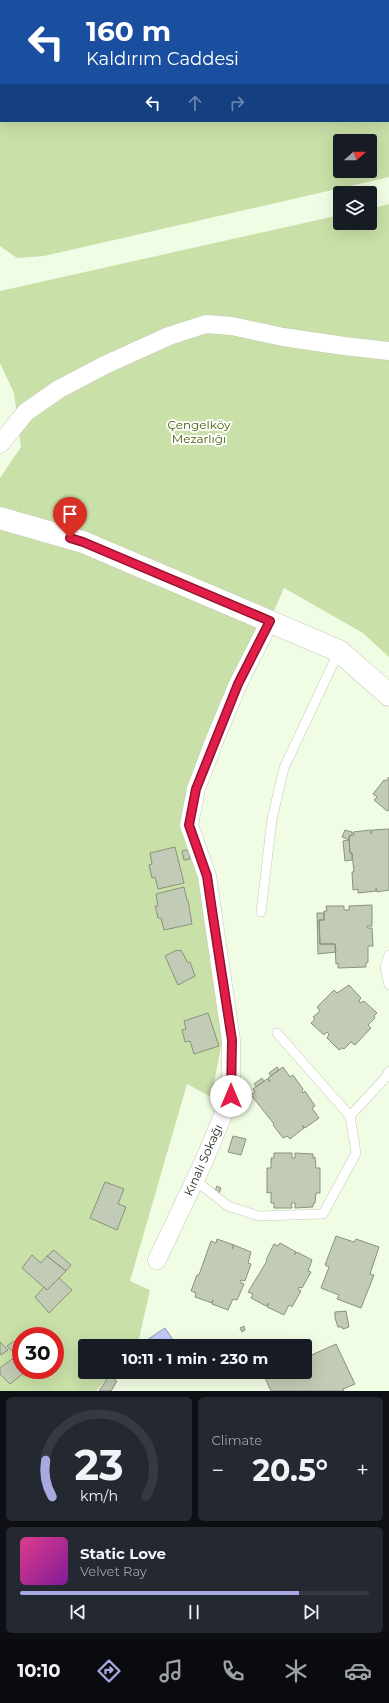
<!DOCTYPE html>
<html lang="en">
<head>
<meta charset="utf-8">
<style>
	body { margin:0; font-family:Montserrat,sans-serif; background:#242831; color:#f1f3f6; height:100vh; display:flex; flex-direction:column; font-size:15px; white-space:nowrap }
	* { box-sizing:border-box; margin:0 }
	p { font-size:13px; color:#9ea1a6 }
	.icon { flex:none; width:22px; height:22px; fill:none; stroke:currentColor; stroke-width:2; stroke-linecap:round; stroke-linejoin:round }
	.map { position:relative; height:1391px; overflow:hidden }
	.drawer { display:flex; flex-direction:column; gap:6px; padding:6px; background:#0d0f14; flex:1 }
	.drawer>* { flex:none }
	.hud { position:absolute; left:0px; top:0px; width:389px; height:122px; box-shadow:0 4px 16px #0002; background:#1a4fa0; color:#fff; overflow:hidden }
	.needle { width:26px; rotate:69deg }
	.fabs { position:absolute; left:333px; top:134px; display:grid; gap:8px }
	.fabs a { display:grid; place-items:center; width:44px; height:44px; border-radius:4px; background:#171b24; box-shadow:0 4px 16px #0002; font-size:20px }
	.speed { position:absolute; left:12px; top:1327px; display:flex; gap:8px; font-size:20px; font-weight:700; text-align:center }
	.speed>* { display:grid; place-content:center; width:52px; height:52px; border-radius:50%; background:#171b24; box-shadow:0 4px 16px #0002; line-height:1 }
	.speed .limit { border:6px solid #d22; background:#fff; color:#111 }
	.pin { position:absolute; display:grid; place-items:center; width:34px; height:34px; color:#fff; margin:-41px -17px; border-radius:50% 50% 50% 0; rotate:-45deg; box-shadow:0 0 4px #0007 }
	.pin .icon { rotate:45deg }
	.me { position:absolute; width:44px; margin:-22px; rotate:0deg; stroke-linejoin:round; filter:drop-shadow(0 0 3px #0008) }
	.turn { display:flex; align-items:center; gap:14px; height:84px; padding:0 20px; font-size:18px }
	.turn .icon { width:52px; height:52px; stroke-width:2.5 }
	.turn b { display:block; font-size:28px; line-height:34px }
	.lanes { display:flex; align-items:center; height:38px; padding:0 20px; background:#0003; justify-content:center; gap:20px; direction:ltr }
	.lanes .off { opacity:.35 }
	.big { font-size:30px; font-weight:700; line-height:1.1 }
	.drawer .tile { flex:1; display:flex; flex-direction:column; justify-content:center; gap:6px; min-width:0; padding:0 14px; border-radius:6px; background:#242831 }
	.drawer .dial { align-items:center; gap:0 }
	.dial svg { height:104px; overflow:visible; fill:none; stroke:#363941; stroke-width:7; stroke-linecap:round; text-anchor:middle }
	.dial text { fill:#f1f3f6; stroke:none }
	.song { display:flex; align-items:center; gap:12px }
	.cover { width:48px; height:48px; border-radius:6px; background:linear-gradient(135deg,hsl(330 70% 55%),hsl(290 70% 35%)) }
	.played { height:4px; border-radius:2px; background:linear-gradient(90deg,#a7a9e0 80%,#363941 80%) }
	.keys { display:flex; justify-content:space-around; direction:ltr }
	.heat { display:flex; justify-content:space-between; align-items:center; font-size:22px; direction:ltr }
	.drawer .tiles { flex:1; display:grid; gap:6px; grid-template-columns:1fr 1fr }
	.tile:last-child { grid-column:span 2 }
	.trip { position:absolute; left:78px; top:1339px; width:234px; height:40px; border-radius:4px; background:#171b24; box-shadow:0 4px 16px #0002; font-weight:700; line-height:40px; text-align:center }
	.dock { display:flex; height:64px; justify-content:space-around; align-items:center; background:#090b0e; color:#9ea1a6 }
	.dock .icon { width:28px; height:28px }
	.dock .active { color:#a7a9e0 }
	.dock b { font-size:18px; color:#f1f3f6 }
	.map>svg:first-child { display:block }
	.green { fill:#c9e0a8; fill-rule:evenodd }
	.water { fill:#c2caf8; stroke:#9198b5 }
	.building { fill:#c2cbb5; stroke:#89927d }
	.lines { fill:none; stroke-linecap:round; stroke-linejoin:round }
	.lane-casing { stroke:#c3ccb6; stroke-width:10 }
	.street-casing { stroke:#c3ccb6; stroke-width:19 }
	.secondary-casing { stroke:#c3ccb6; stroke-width:23 }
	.lane { stroke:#fff; stroke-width:9 }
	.street { stroke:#fff; stroke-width:18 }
	.secondary { stroke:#fff; stroke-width:22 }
	.route-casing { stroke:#92132f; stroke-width:10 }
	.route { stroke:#e11d48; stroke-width:7 }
	.labels { text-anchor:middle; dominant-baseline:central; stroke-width:4; stroke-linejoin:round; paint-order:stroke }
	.park-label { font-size:12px; fill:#476008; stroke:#fff }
	.street-label { font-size:12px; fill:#1f231a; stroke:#fff }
</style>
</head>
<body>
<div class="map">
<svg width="389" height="1391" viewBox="0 0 389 1391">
	<rect width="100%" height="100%" fill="#f1fce4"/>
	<path class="green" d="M259,0H389V177L44,256L17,258L0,246V64L1,121H388V1ZM340,141H370V171H340Z
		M389,204V657L363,633L284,588L197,786L198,868L231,998L211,1097L187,1084L130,1281L150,1290L138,1343L135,1346H85V1372H113L96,1391H0V478L21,447L14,393L0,363V291L340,215V223H370V209ZM21,1336H55V1370H21Z"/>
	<path class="water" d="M165,1328L173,1340L164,1346H147L144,1342Z"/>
	<path class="building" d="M33,0H168L165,1Z
		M389,777V810L387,811L374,800L377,797L373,794L384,780L386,781Z
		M389,829V890L377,892L376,888V891L358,893V889L353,890L352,872H354L352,853H350L349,836L354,835L353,832L371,830V834L372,830Z
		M345,830L352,832V835L349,836V840L342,837Z
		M349,840L350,853H352V860L345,861L343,841Z
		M175,847L184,883L158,889L155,877L152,878L149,865L152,864L150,853Z
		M186,850L189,852L190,859L184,860L182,851Z
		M184,887L187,900H188L192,924L164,930L161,918H158L155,906H158L156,894Z
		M372,905V926H367L368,928H372L373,946H368V962L366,963V967L338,968V963L336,964L335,944H320L319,920H324V911H327L326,906H344V910H349V906Z
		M317,913H324V920H319L320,944H335L336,952L318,954Z
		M177,950L178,951L181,950L188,963L190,962L195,976L178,985L165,956Z
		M349,985L361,998L359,1001L360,1003L364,1001L377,1013L374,1016L375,1018L368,1025L371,1028L355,1045L351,1042L344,1049L342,1048L339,1050L327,1038L329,1034L327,1032L324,1035L311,1023L315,1019L313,1017L320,1011L317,1007L334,990L337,993Z
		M208,1013L219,1046L194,1054L190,1041L185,1042L182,1030L186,1029L184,1021Z
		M277,1067L279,1070L271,1076L269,1073Z
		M283,1067L290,1077L293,1075L303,1089L302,1091L303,1093L305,1091L315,1106L312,1108L319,1118L305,1128L302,1125L304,1128L290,1139L287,1136L283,1138L273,1125L274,1124L251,1095L255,1092L253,1089L267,1079L270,1082L268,1078Z
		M262,1078L264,1081L256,1087L254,1084Z
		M233,1136L246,1139L241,1155L228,1152Z
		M274,1153H292V1158H295V1153L313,1154V1158L315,1157L316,1168H320V1193H316L315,1203L313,1204V1207L295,1208V1203H291L292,1208H274V1203H271V1192L267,1193V1168H271V1158H274Z
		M105,1182L124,1189L118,1204L126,1207L117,1230L90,1218Z
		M217,1186L221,1188L219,1193L215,1191Z
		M336,1236L354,1242L356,1239L379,1247L370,1274L374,1275L361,1308L337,1299L339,1295L321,1288L329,1267L325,1265Z
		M217,1239L234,1245L232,1249L234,1245L251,1252L248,1263L251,1264L245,1281L241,1280L240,1282L244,1284L237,1300L233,1299L228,1310L212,1304L213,1300L212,1303L195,1297L196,1293L191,1291L197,1275H199L211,1241L216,1243Z
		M280,1243L296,1252L294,1255L297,1252L312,1260L308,1271L311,1272L302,1288L299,1287L298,1289L301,1291L292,1307L289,1305L284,1315L267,1307L269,1303L266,1306L251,1298L253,1294L248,1292L267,1261L266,1260L274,1244L278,1246Z
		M54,1250L71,1265L66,1271L47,1256Z
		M32,1255L41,1263L47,1256L66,1271L47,1290L22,1268Z
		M59,1278L72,1290L49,1313L35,1297L44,1287L47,1290Z
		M346,1311L349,1327L343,1329L342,1327H338L335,1318V1312Z
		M244,1326L245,1330L242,1332L240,1328Z
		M14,1341L20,1348L14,1353L7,1346Z
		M0,1342L8,1350L1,1355L0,1353Z
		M336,1344L355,1384L343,1389L344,1391H271L265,1378L277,1372H305V1367L307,1366L305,1358Z
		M12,1359L21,1367V1370L25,1372L10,1384L0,1374V1368Z
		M109,1376L117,1381L111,1391H99Z"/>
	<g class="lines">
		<g class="lane-casing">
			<path id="lane" d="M261,912L272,819L284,768L339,651
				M389,955L385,967L389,985
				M277,1033L350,1116
				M195,1180L228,1206L259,1216L323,1214L356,1153L350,1116L386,1077L389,1071"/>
		</g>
		<g class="street-casing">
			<path id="street" d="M0,444L26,412L59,389L107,364L169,336L206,324L232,326L283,337L344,346L389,351
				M157,1260L204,1161L231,1096V1040L207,876L189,825L196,789L215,739L238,684L270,621"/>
		</g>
		<g class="secondary-casing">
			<path id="secondary" d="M0,518L83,542L339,651L389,695"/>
		</g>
		<use href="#lane" class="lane"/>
		<use href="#street" class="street"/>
		<use href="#secondary" class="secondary"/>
	</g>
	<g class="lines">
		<g class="route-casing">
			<path id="route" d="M70,538L83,542L270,621L238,684L196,789L189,825L207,876L213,917L232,1040L231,1096"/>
		</g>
		<use href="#route" class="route"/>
	</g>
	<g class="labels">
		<g class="park-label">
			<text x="199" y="424">Çengelköy<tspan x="199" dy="14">Mezarlığı</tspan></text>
		</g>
		<g class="street-label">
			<text transform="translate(203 1160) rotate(-66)">Kınalı Sokağı</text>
		</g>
	</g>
</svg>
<div class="fabs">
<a><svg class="needle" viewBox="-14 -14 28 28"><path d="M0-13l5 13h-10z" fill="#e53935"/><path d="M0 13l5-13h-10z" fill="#9ea1a6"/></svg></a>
<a><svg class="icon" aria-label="layers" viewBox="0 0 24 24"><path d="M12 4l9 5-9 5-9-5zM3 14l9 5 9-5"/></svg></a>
</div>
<div class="speed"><div class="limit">30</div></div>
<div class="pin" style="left:70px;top:538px;background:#d93025"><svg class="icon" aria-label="arrive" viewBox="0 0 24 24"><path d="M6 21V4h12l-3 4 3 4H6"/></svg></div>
<svg class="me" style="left:231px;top:1096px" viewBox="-20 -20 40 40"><circle r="19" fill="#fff"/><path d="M0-13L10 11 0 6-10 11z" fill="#e11d48"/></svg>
<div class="trip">10:11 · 1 min · 230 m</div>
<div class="hud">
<div class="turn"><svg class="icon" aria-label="left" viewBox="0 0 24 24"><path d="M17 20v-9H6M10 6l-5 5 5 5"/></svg><div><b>160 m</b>Kaldırım Caddesi</div></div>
<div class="lanes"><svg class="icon" aria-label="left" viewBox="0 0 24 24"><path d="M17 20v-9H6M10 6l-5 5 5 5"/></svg><svg class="icon off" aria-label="ahead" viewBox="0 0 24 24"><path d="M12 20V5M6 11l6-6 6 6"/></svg><svg class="icon off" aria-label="right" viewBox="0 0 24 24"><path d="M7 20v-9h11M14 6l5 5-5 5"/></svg></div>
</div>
</div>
<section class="drawer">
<div class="tiles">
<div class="tile dial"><svg viewBox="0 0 100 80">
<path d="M14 69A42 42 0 1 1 86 69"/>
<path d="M14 69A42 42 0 0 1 9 41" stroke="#a7a9e0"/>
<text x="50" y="56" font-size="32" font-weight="700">23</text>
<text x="50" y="72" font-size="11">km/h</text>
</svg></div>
<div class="tile"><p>Climate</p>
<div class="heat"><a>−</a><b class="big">20.5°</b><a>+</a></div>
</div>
<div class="tile">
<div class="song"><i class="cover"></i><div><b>Static Love</b><p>Velvet Ray</p></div></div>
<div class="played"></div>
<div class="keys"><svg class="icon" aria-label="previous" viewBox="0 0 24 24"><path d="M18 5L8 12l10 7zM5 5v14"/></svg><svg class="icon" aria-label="pause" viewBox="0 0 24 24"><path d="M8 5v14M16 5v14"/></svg><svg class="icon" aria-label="next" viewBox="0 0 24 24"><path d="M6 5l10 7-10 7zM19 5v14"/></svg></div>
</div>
</div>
</section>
<nav class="dock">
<b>10:10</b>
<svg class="icon active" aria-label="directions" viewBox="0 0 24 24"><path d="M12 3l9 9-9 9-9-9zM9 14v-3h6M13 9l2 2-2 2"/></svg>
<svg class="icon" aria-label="music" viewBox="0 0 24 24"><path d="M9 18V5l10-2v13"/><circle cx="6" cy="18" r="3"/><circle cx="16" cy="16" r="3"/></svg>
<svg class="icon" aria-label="phone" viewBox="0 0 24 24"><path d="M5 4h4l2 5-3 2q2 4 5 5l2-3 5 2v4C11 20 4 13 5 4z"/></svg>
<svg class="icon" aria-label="climate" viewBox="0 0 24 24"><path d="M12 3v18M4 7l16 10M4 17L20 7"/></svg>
<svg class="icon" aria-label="car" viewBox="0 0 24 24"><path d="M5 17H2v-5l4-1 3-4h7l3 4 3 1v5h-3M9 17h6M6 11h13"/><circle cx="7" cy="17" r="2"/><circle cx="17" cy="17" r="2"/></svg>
</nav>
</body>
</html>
